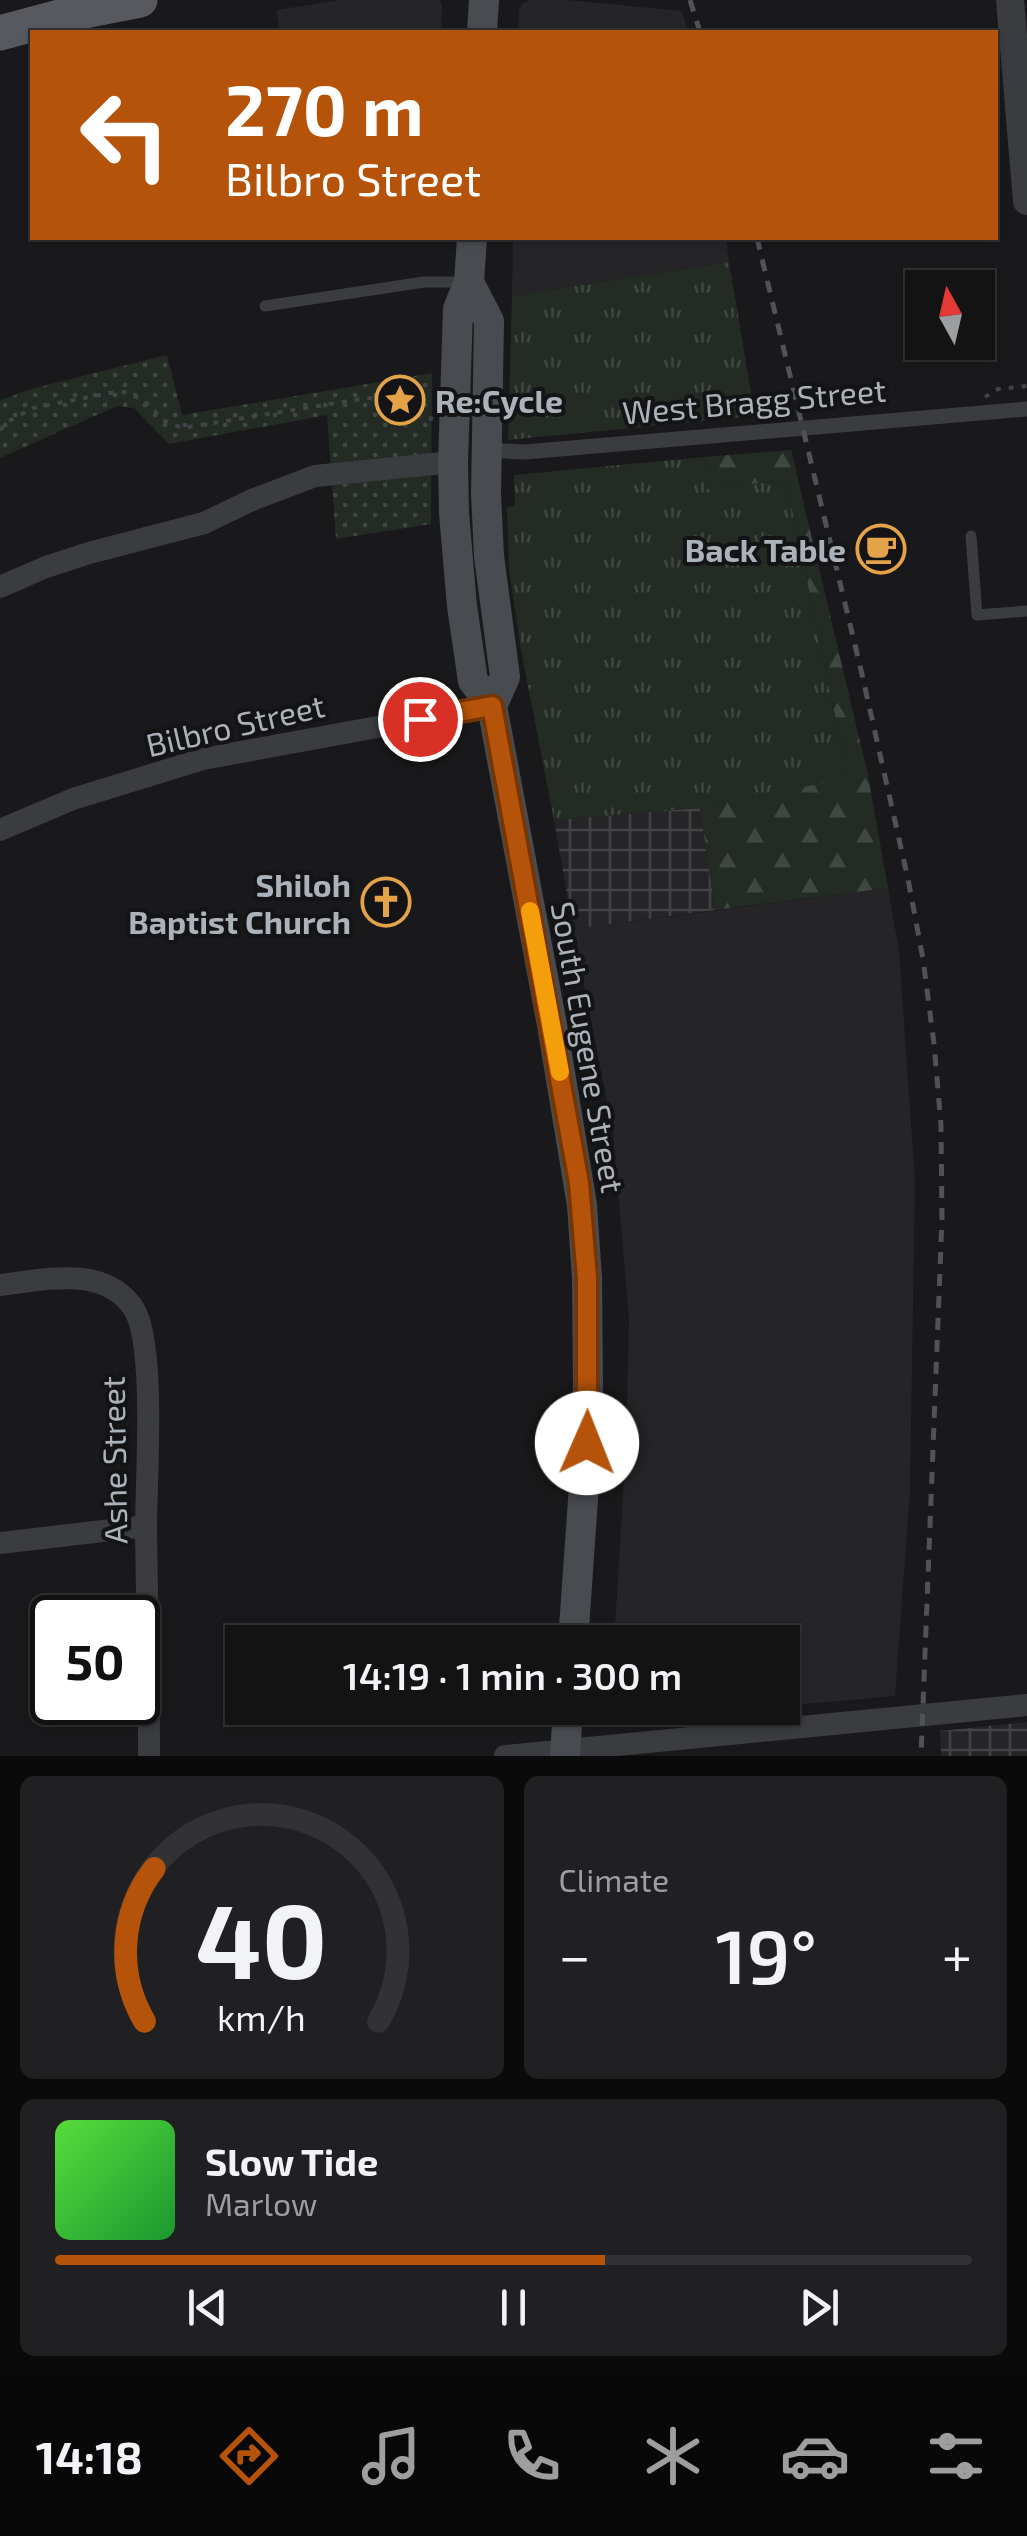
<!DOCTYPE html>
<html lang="en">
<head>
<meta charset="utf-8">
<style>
	body { margin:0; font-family:"Exo 2",sans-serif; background:#202022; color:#f1f3f6; height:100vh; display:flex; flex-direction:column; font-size:38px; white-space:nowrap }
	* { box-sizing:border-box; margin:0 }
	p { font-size:32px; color:#9d9ea0 }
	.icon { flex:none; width:55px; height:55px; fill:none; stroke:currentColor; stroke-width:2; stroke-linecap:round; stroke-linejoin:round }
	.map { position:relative; height:1756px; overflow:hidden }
	.side { display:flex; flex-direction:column; gap:20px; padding:20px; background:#0a0a0b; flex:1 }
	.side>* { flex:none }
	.guide { position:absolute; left:30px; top:30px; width:968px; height:210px; border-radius:0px; box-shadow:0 2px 8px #0004,0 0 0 2px #323234; background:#b45309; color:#fff; overflow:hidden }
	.needle { width:65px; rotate:352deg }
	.buttons { position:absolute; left:905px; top:270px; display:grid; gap:20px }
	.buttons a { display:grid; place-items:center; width:90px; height:90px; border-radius:0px; background:#131314; box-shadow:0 2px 8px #0004,0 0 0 2px #323234; font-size:50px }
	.speed { position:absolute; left:30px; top:1595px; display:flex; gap:20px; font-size:50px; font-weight:700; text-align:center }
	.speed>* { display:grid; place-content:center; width:130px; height:130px; border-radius:50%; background:#131314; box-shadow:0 2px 8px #0004,0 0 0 2px #323234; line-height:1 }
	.speed .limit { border:5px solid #111; border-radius:15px; background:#fff; color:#111 }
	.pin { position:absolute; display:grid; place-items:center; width:85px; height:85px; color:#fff; margin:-42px; border:5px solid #fff; border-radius:50%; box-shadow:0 2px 10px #0007 }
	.me { position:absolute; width:110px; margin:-55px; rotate:1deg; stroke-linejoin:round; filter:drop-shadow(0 0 8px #0008) }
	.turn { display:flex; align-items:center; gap:35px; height:210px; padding:0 30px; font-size:45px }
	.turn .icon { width:130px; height:130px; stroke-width:2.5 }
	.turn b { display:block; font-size:70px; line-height:85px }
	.big { font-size:75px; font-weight:600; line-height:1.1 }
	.side .card { flex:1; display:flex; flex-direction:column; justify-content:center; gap:15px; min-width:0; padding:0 35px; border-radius:15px; background:#202022 }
	.side .dial { align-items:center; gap:0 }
	.dial svg { height:260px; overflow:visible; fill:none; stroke:#323234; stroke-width:7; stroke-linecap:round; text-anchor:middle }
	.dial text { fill:#f1f3f6; stroke:none }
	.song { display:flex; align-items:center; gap:30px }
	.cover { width:120px; height:120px; border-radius:15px; background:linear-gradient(135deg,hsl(110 70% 55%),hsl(130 70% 35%)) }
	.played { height:10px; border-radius:5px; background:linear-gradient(90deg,#b45309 60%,#323234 60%) }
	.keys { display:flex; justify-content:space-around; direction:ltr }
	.heat { display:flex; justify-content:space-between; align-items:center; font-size:55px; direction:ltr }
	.side .tiles { flex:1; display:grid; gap:20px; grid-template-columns:1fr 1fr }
	.card:last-child { grid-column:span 2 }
	.trip { position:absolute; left:225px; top:1625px; width:575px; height:100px; border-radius:0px; background:#131314; box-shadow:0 2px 8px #0004,0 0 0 2px #323234; font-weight:600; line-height:100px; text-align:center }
	.dock { display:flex; height:160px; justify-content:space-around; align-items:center; background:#080808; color:#9d9ea0 }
	.dock .icon { width:70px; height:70px }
	.dock .current { color:#b45309 }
	.dock b { font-size:45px; color:#f1f3f6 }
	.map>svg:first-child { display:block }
	.built { fill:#252528 }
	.industrial { fill:url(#industrial-grid) }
	.grass { fill:url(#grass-tufts) }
	.forest { fill:url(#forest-firs) }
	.park { fill:url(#park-dots) }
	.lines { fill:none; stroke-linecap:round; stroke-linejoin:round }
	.path { stroke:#404347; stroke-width:4; stroke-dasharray:5 8; stroke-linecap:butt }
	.service { stroke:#3a3c40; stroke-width:11 }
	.pedestrian { stroke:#3a3c40; stroke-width:15 }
	.minor { stroke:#3a3c40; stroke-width:22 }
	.tertiary { stroke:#3a3c40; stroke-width:28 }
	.secondary { stroke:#484b50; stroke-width:30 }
	.primary { stroke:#57595e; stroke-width:35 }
	.rail { stroke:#4f5257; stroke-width:5; stroke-dasharray:12 10; stroke-linecap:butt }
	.route-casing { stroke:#753606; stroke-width:25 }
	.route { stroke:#b45309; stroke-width:18 }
	.slow { stroke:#f59e0b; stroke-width:18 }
	.labels { text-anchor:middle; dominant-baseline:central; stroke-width:8; stroke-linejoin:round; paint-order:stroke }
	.poi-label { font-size:32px; font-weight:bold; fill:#acb2ba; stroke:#141416; text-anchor:end }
	.street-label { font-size:32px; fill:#acb2ba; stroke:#141416 }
</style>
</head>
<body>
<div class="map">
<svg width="1027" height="1756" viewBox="0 0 1027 1756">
	<defs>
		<pattern id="industrial-grid" width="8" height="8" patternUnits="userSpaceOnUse" patternTransform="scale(2.5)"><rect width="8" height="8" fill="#252528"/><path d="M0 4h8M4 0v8" fill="none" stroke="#424245"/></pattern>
		<pattern id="grass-tufts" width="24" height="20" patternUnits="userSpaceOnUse" patternTransform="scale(2.5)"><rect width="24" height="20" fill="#232b24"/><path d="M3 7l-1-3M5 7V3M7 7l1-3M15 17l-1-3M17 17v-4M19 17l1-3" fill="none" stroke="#404742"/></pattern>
		<pattern id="forest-firs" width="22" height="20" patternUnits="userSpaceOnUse" patternTransform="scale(2.5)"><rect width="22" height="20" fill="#232b24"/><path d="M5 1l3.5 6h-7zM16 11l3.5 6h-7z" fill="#404742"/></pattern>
		<pattern id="park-dots" width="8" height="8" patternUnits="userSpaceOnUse" patternTransform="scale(2.5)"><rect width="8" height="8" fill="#232b24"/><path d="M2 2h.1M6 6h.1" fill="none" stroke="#404742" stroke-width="1.8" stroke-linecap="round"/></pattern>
	</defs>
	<rect width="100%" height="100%" fill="#19191b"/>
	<path class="built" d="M341,0H440L442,7L441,32H280L276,10Z
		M529,0H567L682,11L688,32H518L519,10L522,4Z
		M513,238H726L729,262L512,296Z
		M888,888L899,951L915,1181L910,1490L895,1696L783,1706L782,1642H614L626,1447L629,1318L613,1132L573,929Z
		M609,1708H770L619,1722L609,1711Z"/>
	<path class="industrial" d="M700,808L715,910L573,929L554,820Z
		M1027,1722V1756H941L940,1731Z"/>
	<path class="grass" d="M729,262L755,416L508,440L512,296Z
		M704,457L706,489L786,480L848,779L700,808L554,820L521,650L509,569L507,507L515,506L514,475Z"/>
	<path class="forest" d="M791,450L868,775L888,888L715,910L700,808L848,778L786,480L706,489L704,457Z"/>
	<path class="park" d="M167,355L182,415L432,373L431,524L336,539L327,415L169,444L134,408L117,406L0,458V400L35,388Z"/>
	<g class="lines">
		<path class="path" d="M985,397L998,389L1027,386
			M0,430L9,421L33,408L110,393L128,392L144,401L165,421L182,428L367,398C391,400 409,416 433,419"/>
		<path class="service" d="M265,306L424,282H465
			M971,536L977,615L1027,611"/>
		<path class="pedestrian" d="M486,450L525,452L1027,409"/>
		<path class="minor" d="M0,587L46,567L89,553L204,523L252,500L315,476L453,462
			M0,830L73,799L203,759L492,706
			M0,1285C44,1280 105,1264 134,1309C156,1345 146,1481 146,1528C147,1604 149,1680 149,1756
			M0,1543L146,1526
			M505,1756L1027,1705"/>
		<path class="tertiary" d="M1010,0L1027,201"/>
		<path class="secondary" d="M482,32L484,0
			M472,238L469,282L458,309L453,462L454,513L462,606L473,681L492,706L552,1025L582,1205L587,1278L588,1383L587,1443L573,1642
			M469,282L489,321L486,494L489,556L505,677L492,706
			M565,1756L568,1708"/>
		<path class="primary" d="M0,33L74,13L140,0"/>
		<path class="rail" d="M690,0L700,32
			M757,238L861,670L908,879L923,959L934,1044L941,1125L942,1218L921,1756"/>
	</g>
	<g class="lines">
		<g class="route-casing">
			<path id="route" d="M420,719L492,706L579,1183L587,1278V1443"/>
		</g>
		<use href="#route" class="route"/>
		<path class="slow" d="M530,911L560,1072"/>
	</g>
	<defs>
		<g id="sight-ring" transform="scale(2.5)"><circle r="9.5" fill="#141416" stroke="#e4a348" stroke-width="1.5"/><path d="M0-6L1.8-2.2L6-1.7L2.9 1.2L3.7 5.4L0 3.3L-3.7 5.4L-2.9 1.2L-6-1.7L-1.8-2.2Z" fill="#e4a348"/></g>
		<g id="cafe-ring" transform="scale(2.5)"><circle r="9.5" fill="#141416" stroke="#e4a348" stroke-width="1.5"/><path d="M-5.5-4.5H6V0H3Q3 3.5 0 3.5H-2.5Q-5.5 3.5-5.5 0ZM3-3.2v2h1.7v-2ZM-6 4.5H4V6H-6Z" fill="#e4a348"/></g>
		<g id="church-ring" transform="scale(2.5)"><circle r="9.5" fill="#141416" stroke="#e4a348" stroke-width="1.5"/><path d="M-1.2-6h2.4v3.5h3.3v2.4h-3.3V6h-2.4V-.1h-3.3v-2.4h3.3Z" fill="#e4a348"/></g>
	</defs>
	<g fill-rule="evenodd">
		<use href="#sight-ring" x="400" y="400"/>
		<use href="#cafe-ring" x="881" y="549"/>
		<use href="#church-ring" x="386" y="902"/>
	</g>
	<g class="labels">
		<g class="poi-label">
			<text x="435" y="400" text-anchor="start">Re:Cycle</text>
			<text x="846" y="549">Back Table</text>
			<text x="351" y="884">Shiloh<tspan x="351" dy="37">Baptist Church</tspan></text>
		</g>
		<g class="street-label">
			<text transform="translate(754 400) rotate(-5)">West Bragg Street</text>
			<text transform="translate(235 724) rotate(-13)">Bilbro Street</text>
			<text transform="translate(589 1047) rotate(80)">South Eugene Street</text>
			<text transform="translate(113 1460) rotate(-91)">Ashe Street</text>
		</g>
	</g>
</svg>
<div class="buttons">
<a><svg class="needle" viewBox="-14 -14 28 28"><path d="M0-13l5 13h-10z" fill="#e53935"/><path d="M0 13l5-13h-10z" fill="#9d9ea0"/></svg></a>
</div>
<div class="speed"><div class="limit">50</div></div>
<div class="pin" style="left:420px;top:719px;background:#d93025"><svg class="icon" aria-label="arrive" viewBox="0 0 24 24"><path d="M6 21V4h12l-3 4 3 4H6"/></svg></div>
<svg class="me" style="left:587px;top:1443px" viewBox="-20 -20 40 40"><circle r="19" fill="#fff"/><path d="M0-13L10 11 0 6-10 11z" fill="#b45309"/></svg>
<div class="trip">14:19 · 1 min · 300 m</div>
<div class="guide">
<div class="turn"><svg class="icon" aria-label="left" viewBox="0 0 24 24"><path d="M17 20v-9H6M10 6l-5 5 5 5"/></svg><div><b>270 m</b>Bilbro Street</div></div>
</div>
</div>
<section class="side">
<div class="tiles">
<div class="card dial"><svg viewBox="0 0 100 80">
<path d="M14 69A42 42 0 1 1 86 69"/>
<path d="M14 69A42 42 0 0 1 17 22" stroke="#b45309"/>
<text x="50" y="56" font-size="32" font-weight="700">40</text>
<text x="50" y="72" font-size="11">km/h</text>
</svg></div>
<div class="card"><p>Climate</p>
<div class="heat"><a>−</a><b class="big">19°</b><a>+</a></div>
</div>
<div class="card">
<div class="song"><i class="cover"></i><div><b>Slow Tide</b><p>Marlow</p></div></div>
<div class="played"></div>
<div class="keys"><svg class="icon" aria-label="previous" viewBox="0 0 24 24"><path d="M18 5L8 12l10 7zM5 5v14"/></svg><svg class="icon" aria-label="pause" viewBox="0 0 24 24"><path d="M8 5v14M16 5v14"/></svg><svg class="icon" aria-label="next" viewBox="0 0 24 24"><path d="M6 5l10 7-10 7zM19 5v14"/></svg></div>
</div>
</div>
</section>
<nav class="dock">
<b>14:18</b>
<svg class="icon current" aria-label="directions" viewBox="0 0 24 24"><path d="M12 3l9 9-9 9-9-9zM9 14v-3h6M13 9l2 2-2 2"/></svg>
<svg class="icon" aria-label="music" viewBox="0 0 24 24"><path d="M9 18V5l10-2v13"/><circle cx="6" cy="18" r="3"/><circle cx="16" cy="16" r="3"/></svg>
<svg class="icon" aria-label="phone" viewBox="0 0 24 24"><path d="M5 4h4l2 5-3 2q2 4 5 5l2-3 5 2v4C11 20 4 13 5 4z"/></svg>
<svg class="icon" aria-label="climate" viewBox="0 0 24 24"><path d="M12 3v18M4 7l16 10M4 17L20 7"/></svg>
<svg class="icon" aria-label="car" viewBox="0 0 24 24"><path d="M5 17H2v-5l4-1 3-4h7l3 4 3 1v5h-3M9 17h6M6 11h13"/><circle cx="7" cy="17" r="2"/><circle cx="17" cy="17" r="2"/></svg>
<svg class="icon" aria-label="filters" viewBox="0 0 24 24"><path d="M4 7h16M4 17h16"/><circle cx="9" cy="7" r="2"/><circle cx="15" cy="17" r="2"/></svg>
</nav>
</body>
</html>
